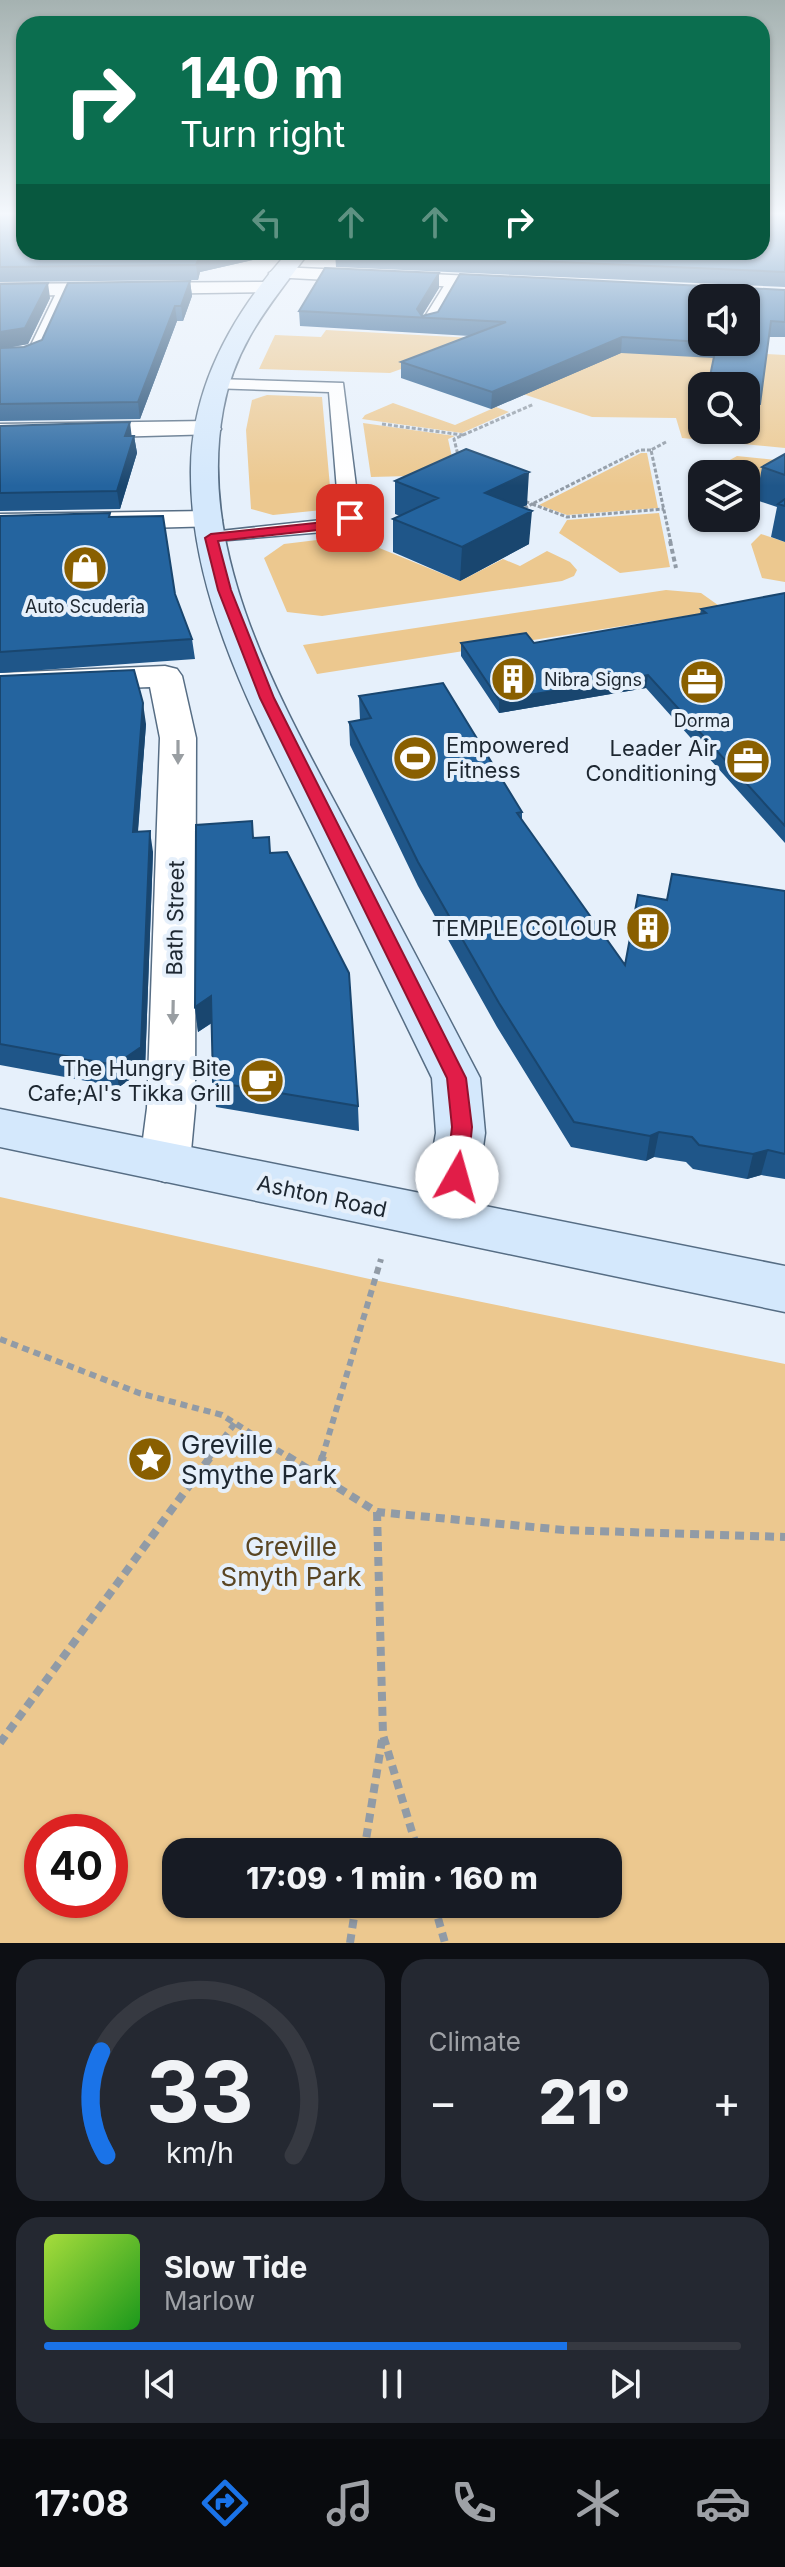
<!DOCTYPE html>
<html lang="en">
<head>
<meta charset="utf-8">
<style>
	body { margin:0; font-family:Inter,sans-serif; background:#242831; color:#f1f3f6; height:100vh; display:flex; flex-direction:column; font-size:30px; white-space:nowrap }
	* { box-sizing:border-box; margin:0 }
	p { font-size:26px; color:#9ea1a6 }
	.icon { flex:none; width:44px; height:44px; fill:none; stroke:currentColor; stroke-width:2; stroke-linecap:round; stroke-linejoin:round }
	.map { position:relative; height:1943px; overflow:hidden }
	.side { display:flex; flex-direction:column; gap:16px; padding:16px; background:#0d0f14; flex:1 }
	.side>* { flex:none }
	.guide { position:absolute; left:16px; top:16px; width:754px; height:244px; border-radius:24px; box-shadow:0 2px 6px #0004; background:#0b6e4f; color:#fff; overflow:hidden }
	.buttons { position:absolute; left:688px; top:284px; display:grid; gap:16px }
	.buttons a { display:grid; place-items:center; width:72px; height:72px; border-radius:16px; background:#171b24; box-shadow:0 2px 6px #0004; font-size:40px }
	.speed { position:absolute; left:24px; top:1814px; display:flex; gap:16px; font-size:40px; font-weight:700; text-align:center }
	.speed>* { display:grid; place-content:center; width:104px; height:104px; border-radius:50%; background:#171b24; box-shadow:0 2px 6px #0004; line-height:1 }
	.speed .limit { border:12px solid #d22; background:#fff; color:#111 }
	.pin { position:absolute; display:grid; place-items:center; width:68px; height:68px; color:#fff; margin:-34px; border-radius:16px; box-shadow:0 4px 12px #0006 }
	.me { position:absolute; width:88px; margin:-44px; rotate:7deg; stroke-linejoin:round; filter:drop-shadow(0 0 6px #0008) }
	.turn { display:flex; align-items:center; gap:28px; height:168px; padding:0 32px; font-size:36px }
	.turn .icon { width:104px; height:104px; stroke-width:2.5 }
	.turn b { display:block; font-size:56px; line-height:68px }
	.lanes { display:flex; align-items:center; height:76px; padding:0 32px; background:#0003; justify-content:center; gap:40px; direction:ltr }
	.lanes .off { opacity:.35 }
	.big { font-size:60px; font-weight:800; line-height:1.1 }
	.side .card { flex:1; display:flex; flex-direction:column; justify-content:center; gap:12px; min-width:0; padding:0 28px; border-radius:24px; background:#242831 }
	.side .dial { align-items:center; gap:0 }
	.dial svg { height:208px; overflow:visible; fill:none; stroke:#363941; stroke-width:7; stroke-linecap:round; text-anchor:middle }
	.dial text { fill:#f1f3f6; stroke:none }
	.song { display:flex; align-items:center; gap:24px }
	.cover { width:96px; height:96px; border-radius:12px; background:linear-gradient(135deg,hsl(80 70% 55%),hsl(120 70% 35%)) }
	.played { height:8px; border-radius:4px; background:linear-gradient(90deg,#1a73e8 75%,#363941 75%) }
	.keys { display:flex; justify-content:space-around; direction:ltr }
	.heat { display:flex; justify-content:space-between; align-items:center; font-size:44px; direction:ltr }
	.side .tiles { flex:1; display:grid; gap:16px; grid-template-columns:1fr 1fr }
	.card:last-child { grid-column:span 2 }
	.trip { position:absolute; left:162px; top:1838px; width:460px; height:80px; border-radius:24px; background:#171b24; box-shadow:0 2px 6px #0004; font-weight:800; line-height:80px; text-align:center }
	.tab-bar { display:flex; height:128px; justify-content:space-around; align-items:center; background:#090b0e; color:#9ea1a6 }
	.tab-bar .icon { width:56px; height:56px }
	.tab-bar .active { color:#1a73e8 }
	.tab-bar b { font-size:36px; color:#f1f3f6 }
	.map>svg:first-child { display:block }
	.green { fill:#ecc88f; fill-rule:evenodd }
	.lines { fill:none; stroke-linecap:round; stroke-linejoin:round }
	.lane-casing { stroke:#566d84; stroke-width:3 }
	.street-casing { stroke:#566d84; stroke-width:3 }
	.secondary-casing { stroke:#566d84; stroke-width:3 }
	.path-far3 { stroke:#919ba6; stroke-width:3; stroke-dasharray:4 2; stroke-linecap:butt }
	.path-far2 { stroke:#919ba6; stroke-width:4; stroke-dasharray:5 3; stroke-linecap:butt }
	.path-far1 { stroke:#919ba6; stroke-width:6; stroke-dasharray:7 5; stroke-linecap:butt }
	.path { stroke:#919ba6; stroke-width:8; stroke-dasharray:9 6; stroke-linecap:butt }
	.lane { fill:#fff; fill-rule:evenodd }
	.street { fill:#fff; fill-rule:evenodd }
	.secondary { fill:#d4e8fc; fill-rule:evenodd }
	.wall { fill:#1f5689 }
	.shaded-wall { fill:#19466f }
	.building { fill:#24649f; stroke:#19466f; stroke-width:2 }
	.oneway { fill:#999ea2 }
	.route { fill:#e11d48; stroke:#92132f; stroke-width:2 }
	.labels { text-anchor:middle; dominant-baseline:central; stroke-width:8; stroke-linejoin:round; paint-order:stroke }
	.far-poi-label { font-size:18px; fill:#1d2731; stroke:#e6f0fb }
	.poi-label { font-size:22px; fill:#1d2731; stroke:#e6f0fb; text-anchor:end }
	.street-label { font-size:22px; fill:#1d2731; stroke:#e6f0fb }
	.near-poi-label { font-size:26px; fill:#1d2731; stroke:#e6f0fb; text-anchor:start }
	.near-park-label { font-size:26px; fill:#5a4522; stroke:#e6f0fb }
</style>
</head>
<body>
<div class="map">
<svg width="785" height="1943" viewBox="0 0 785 1943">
	<rect width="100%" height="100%" fill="#e6f0fb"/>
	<path class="green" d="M326,330L785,355V448L682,438L676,418L592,417L487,382L404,368L390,373L259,369L275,335L321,337ZM702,386H746V430H702Z
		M267,395L322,397L332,509L273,515L251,509L246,430L252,400Z
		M393,403L455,425L496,407L509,412L462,433L362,419L365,415Z
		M363,423L455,436L448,439L455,471L449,475L371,477Z
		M641,453H647L658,508L567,515L539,505Z
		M737,456L785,461L771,491L746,487V474H731L728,461Z
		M659,513L670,567L620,573L559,533L567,520Z
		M761,534L785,542V582L762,578L751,544Z
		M350,536L460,581L503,559L520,566L547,551L570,562L577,570L574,576L562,581L322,616L287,612L264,558L284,544Z
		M666,590L701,593L732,615L699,621L692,615L317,674L303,645Z
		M0,1197L374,1280L785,1364V1943H0ZM110,1832V1900H42V1832ZM608,1852V1904H176V1852Z"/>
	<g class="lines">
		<g class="lane-casing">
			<path id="lane" d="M454,277L461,281L435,326L421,329L419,326L447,281Z
				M59,287L71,290L43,353L27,360L0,361V351L30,347Z
				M216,379L343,383L360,518L336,531L204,542L200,538L204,534L211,532L331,519L339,515L329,392L210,388V380Z"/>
		</g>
		<g class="street-casing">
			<path id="street" d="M279,267L516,278L526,284L516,290L272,277L269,273Z
				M266,282L276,288L273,292L0,296V284Z
				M208,421L217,424L221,429L217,434L0,440V424Z
				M208,511L218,514L222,520L218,526L0,532V514Z
				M165,666L177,669L182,676L196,738L195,1108L190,1162L183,1176L165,1182L147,1176L140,1162L147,1108L160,738L150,687L0,693V673Z"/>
		</g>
		<g class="secondary-casing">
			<path id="secondary" d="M288,252H309C271,304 235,343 223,410C195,562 288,713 356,842C397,920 439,999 480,1078L485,1133L475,1204L785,1266V1312L0,1147V1109L425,1194L436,1133L432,1078C393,998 354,918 315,838C259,724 189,599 191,468C192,385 234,312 288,252Z"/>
		</g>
		<path class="path-far3" d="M382,424L463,435
			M666,442L651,450L671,543
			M651,450H640L532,504L567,517L664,509
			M459,459L454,439L534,404
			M519,511L532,504L522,500"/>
		<path class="path-far2" d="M670,541L676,568"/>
		<path class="path-far1" d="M0,1339L139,1393L222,1415L290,1458
			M209,1458L235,1423
			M322,1458L381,1259"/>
		<path class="path" d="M287,1456L377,1512L564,1530L785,1537
			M317,1476L323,1456
			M377,1512L383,1735L418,1852
			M0,1743L211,1456
			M364,1852L382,1740
			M434,1904L445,1943
			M350,1943L356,1904"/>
		<use href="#lane" class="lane"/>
		<use href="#street" class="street"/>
		<use href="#secondary" class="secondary"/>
	</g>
	<path class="wall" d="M0,214L24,252H287L200,272L198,280L0,282Z
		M785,214V287L336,267L335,252Z
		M439,273V288L422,316L785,290V337H769L757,421L746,420V386L714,358L621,353L491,409L401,378V362L470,336L300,326L299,311Z
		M190,281L192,296L183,321H177L140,419L0,421V284L50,298L28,344L7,348L24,347Z
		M0,426L134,436L137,453L120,509L0,511Z
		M785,454V542L771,537L777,507L756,500L762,467Z
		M395,481L527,505L521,507L529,544L460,581L393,552V519L400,516L395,514Z
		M0,516L110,517L175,594L192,639L195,659L0,673Z
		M785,593V843L646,688L499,713L461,656V643H534L700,614L701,609Z
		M0,676L146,724L138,832L153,852L145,1069L119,1087L0,1065Z
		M359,696L522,812V820L625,965L667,900L785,891V1179L761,1175L747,1179L693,1169L686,1162L654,1157L646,1161L571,1147L497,1027L418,886L350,745L349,722L360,720Z
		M253,838L270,853L358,1106L359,1131L216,1107L213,1082L212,1023L198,1032L195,1007Z"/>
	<path class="shaded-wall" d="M224,252H287L200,272L198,280L196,265L199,258Z
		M439,273V288L421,317L417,309Z
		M190,281L192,296L183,321L181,306Z
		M48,283L50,298L28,344L0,349V332Z
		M175,306L177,321L140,419L138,402Z
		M622,337L621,353L491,409L492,392Z
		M130,422L132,439L125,436Z
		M134,436L137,453L120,509L117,491Z
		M529,472L527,505L484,526L485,493Z
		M532,511L529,544L460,581L462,547Z
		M648,675L646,688L499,713V700Z
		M143,703L146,724L136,854L133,832Z
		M150,831L153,852L145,1069L119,1087L115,1065Z
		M211,996L214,1021L198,1032L195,1007Z
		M659,1132L654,1157L646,1161L650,1136Z
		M768,1150L761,1175L747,1179L753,1154Z"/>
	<path class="building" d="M0,214H24V252H224L199,258L196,265L0,267Z
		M762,214H785V272L335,252H762Z
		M325,268L439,273L417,309L422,316L438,312L460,274L785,290V322L771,321L760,404L746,403V386H708L717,342H709H746V298H702V342L622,337L492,392L401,362L506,322L299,311Z
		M190,281L181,306H175L138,402L0,404V348L24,347L42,340L68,283Z
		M48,283L25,328L0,332V284Z
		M130,422L125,436H134L117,491L0,493V426Z
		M466,449L529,472L485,493L532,511L462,547L393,519L438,498L395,481Z
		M785,454V475L762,467Z
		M785,499V506L778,504Z
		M110,513L109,517L163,516L175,594L192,639L0,652V516Z
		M785,593V826L648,675L499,700L461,643L526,633L534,643L706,613L701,609Z
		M134,670L143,703L133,832L150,831L141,1047L115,1065L0,1044V676Z
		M443,683L522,812L517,813L625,965L638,895L667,900L672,874L785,891V1154L768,1150L753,1154L699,1145L692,1137L659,1132L650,1136L574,1122L499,1003L418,862L349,722L371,718L359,696Z
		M252,821L253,838L269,837L270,853L287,852L349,973L358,1106L213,1082L211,996L195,1007L196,825Z"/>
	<defs><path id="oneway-solid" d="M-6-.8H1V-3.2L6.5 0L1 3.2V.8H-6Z" transform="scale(2)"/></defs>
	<g class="oneway">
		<use href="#oneway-solid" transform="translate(178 752) rotate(90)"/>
		<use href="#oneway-solid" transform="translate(173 1012) rotate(91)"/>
	</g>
	<linearGradient id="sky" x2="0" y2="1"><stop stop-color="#a5b2b1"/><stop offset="0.44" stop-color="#f4f8fd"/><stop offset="1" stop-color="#f4f8fd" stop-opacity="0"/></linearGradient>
	<rect width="785" height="486" fill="url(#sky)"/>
	<path class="route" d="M350,515L354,516V521L336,528L218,541L231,590L274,698L466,1078L472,1127L467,1177L457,1186L446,1177L452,1127L447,1078L260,698L218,590L205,538L211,534L334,521Z"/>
	<defs>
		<g id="shop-disc" transform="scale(2.3)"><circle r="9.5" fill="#895f00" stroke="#e6f0fb"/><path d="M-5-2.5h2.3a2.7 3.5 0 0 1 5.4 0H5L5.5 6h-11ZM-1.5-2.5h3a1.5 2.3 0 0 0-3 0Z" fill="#fff"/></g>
		<g id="building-disc" transform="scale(2.3)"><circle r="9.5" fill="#895f00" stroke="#e6f0fb"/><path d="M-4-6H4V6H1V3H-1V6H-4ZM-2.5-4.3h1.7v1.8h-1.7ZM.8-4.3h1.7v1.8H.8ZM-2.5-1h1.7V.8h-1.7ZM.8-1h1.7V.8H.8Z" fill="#fff"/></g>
		<g id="office-disc" transform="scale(2.3)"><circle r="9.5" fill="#895f00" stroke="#e6f0fb"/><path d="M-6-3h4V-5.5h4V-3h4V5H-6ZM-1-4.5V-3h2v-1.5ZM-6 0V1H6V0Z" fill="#fff"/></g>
		<g id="stadium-disc" transform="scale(2.3)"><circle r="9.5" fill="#895f00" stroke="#e6f0fb"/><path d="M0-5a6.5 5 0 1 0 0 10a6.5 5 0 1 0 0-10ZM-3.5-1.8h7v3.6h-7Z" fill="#fff"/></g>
		<g id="cafe-disc" transform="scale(2.3)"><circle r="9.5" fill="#895f00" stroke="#e6f0fb"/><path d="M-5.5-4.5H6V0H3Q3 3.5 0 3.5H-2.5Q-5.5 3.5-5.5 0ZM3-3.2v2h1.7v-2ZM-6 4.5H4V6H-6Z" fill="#fff"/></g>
		<g id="sight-disc" transform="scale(2.3)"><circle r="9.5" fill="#895f00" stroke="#e6f0fb"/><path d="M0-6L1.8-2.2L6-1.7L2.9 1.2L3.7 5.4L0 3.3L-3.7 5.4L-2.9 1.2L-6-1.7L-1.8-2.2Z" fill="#fff"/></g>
	</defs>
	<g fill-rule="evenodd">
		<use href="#shop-disc" x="85" y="568"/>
		<use href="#building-disc" x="513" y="679"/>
		<use href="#office-disc" x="702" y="682"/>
		<use href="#stadium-disc" x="415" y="758"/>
		<use href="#office-disc" x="748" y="761"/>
		<use href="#building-disc" x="648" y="928"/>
		<use href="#cafe-disc" x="262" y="1081"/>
		<use href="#sight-disc" x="150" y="1459"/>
	</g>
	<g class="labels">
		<g class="far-poi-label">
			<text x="85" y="606">Auto Scuderia</text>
			<text x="544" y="679" text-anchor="start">Nibra Signs</text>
			<text x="702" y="720">Dorma</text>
		</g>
		<g class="poi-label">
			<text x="446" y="745" text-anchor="start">Empowered<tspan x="446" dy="25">Fitness</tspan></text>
			<text x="717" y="748">Leader Air<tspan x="717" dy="25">Conditioning</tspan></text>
			<text x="617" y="928">TEMPLE COLOUR</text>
			<text x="231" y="1068">The Hungry Bite<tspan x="231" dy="25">Cafe;Al's Tikka Grill</tspan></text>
		</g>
		<g class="street-label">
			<text transform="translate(175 918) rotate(-89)">Bath Street</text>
			<text transform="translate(322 1196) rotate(12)">Ashton Road</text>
		</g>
		<g class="near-poi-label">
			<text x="181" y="1444">Greville<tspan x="181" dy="30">Smythe Park</tspan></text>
		</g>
		<g class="near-park-label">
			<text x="291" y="1546">Greville<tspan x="291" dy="30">Smyth Park</tspan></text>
		</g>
	</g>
</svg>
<div class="buttons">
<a><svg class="icon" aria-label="sound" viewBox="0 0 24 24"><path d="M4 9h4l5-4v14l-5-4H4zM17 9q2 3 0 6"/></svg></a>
<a><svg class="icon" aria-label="search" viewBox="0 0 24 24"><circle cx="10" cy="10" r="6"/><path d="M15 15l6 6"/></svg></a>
<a><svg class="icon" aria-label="layers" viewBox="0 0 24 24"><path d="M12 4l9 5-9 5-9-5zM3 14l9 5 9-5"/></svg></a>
</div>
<div class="speed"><div class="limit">40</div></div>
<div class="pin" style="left:350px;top:518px;background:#d93025"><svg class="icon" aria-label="arrive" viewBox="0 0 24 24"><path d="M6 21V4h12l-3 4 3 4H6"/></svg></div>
<svg class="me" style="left:457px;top:1177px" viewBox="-20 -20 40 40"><circle r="19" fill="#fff"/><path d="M0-13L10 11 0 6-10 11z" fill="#e11d48"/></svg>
<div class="trip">17:09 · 1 min · 160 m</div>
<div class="guide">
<div class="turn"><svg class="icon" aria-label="right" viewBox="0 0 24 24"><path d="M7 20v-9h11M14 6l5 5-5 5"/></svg><div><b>140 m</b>Turn right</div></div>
<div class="lanes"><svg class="icon off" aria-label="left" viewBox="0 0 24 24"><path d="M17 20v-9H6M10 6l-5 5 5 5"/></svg><svg class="icon off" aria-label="ahead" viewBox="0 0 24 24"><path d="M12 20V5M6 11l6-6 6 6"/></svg><svg class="icon off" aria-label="ahead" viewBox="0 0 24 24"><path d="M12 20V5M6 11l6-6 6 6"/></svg><svg class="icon" aria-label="right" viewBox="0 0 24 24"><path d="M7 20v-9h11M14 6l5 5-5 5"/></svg></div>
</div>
</div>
<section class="side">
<div class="tiles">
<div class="card dial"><svg viewBox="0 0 100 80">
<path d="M14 69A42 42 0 1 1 86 69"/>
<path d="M14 69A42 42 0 0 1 12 29" stroke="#1a73e8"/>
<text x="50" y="56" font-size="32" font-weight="700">33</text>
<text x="50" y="72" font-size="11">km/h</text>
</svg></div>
<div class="card"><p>Climate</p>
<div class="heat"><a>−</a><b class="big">21°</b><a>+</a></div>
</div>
<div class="card">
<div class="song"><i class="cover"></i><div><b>Slow Tide</b><p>Marlow</p></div></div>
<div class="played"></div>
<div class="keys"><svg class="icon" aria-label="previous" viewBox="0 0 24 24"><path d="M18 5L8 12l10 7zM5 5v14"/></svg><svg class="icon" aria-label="pause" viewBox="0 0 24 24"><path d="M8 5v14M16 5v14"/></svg><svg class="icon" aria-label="next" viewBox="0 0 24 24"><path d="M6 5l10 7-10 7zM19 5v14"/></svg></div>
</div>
</div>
</section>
<nav class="tab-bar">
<b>17:08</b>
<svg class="icon active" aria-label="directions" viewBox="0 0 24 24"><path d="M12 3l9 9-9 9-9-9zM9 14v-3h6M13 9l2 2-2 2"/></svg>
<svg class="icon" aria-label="music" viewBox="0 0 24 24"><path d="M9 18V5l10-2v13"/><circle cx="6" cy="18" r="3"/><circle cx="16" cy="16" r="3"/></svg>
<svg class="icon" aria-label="phone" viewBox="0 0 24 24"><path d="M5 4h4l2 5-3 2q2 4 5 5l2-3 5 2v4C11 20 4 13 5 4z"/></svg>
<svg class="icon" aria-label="climate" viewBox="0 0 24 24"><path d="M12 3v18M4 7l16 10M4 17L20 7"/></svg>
<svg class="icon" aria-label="car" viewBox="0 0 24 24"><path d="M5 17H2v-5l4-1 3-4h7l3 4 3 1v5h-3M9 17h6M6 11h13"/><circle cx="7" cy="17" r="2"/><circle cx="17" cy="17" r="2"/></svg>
</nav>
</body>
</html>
